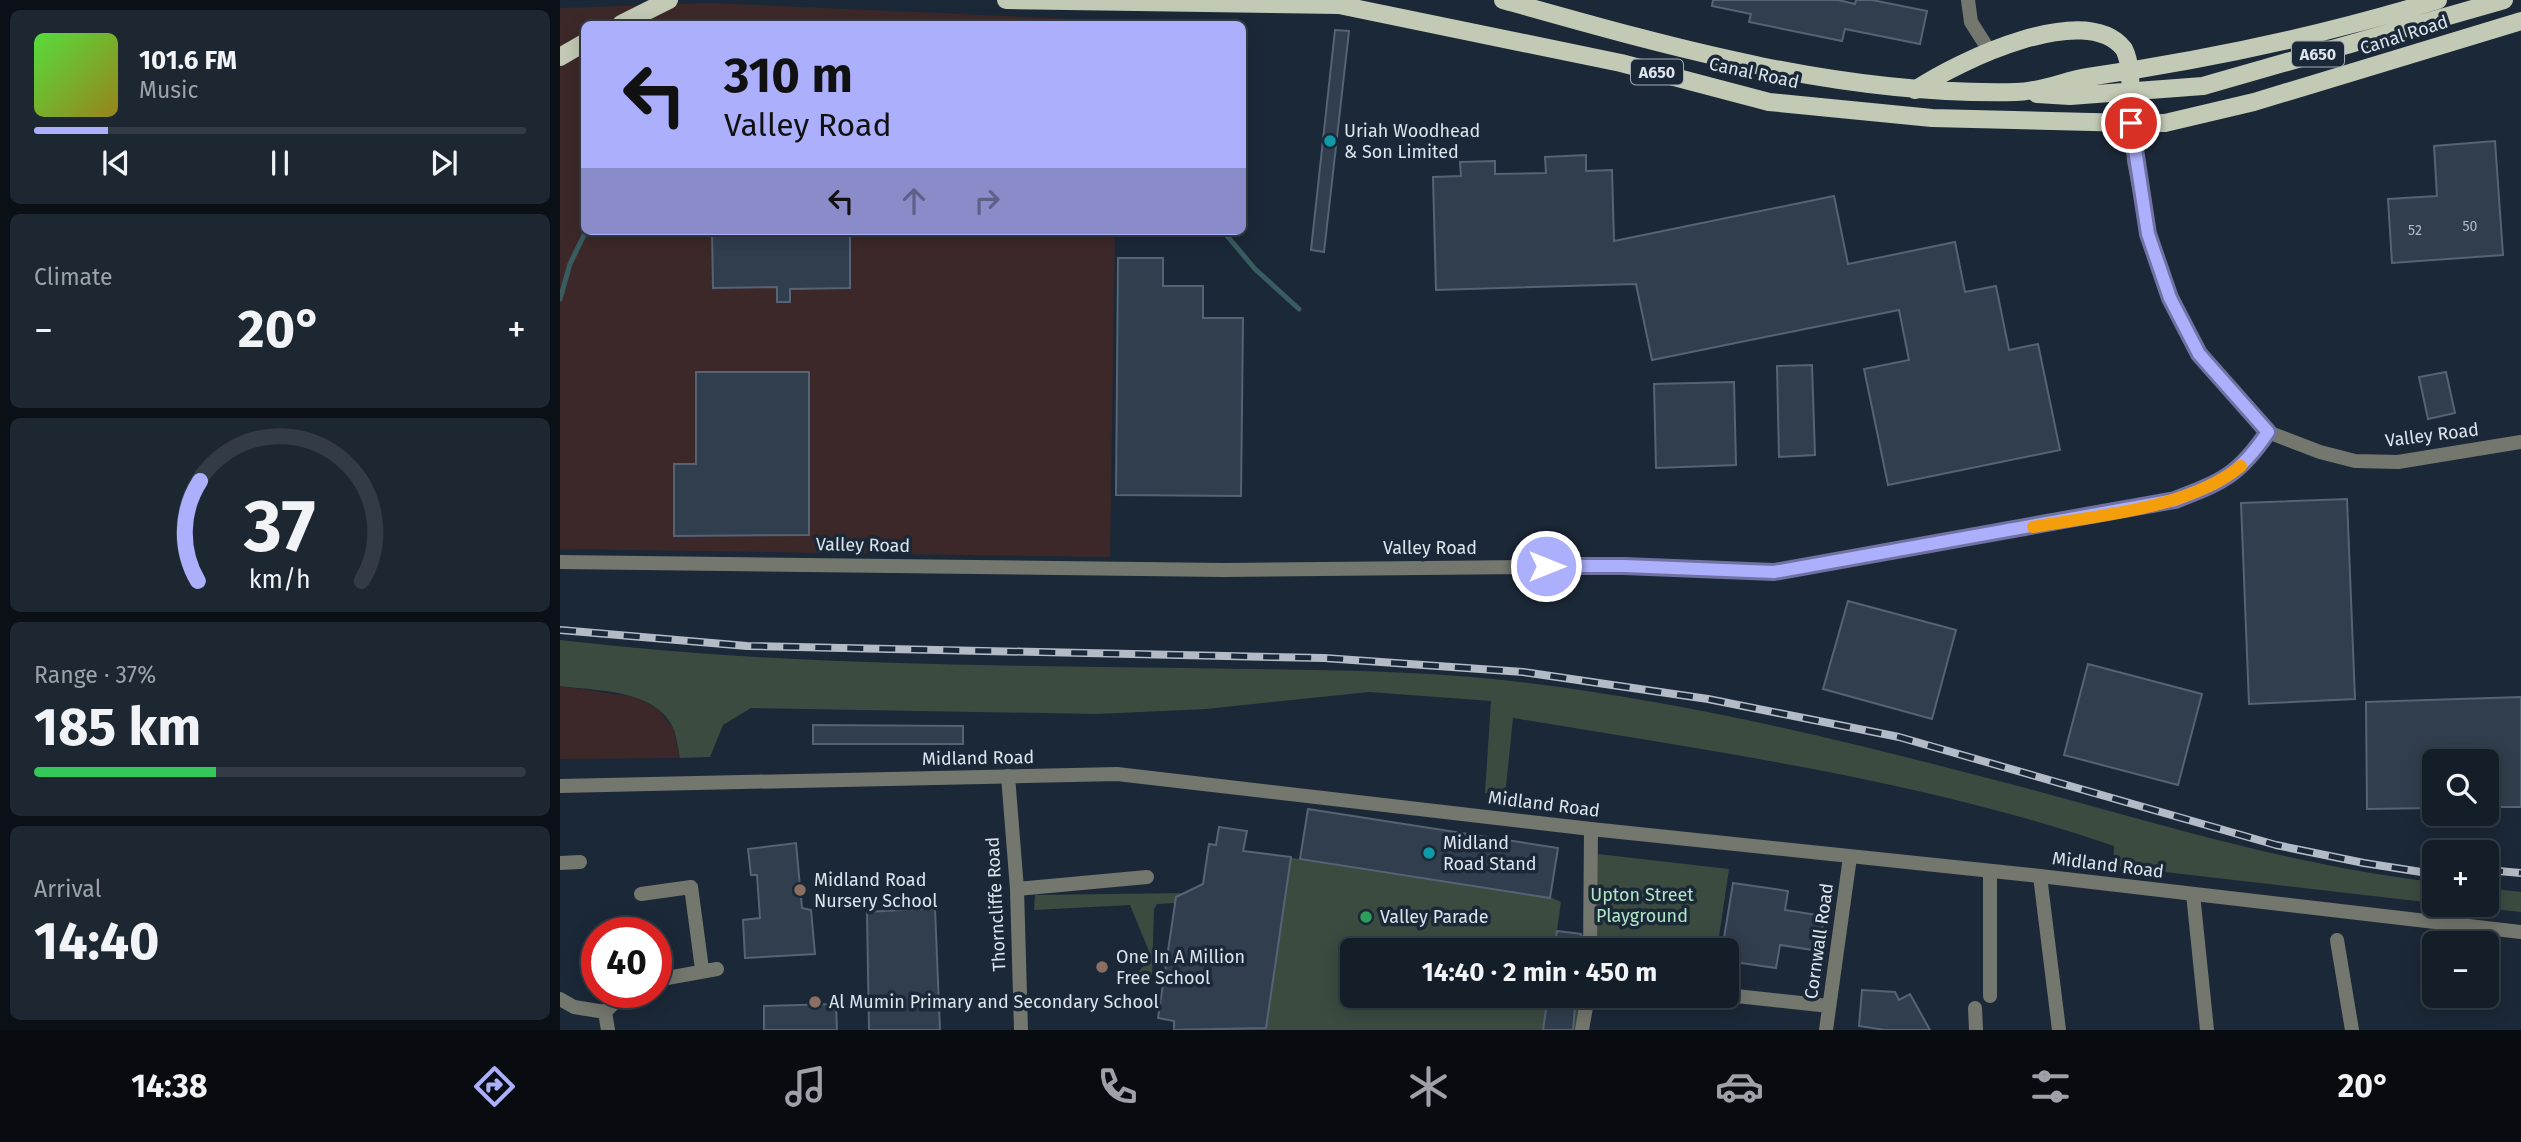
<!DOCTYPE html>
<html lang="en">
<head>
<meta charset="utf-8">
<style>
	body { margin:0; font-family:"Fira Sans",sans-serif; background:#1d2731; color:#f1f3f6; height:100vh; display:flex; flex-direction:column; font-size:26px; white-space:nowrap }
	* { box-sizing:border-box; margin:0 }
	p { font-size:23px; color:#9da2a8 }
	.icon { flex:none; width:38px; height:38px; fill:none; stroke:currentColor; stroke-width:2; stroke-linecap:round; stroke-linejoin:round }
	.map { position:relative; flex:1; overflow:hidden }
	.sheet { display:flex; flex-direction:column; gap:10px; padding:10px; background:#0b1017; width:560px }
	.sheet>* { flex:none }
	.banner { position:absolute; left:21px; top:21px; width:665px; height:214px; border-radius:10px; box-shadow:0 4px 18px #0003,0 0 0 2px #333c46; background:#acaffb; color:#111; overflow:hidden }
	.tools { position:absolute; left:1862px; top:749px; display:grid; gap:14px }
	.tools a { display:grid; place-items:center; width:77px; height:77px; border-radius:10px; background:#141e29; box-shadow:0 4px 18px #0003,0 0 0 2px #333c46; font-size:35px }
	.speed { position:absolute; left:21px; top:917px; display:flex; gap:14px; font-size:35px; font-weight:700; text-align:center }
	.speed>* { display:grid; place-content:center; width:91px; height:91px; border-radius:50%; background:#141e29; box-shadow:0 4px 18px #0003,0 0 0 2px #333c46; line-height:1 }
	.speed .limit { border:10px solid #d22; background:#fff; color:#111 }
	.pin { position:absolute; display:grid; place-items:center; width:60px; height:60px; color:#fff; margin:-30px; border:4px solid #fff; border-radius:50%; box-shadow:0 2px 7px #0007 }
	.me { position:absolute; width:77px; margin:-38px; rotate:90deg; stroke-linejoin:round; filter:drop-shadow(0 0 5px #0008) }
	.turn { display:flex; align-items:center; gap:24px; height:147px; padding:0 28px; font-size:32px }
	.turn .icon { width:91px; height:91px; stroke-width:2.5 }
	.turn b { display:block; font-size:49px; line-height:60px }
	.lanes { display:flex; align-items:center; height:66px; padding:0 28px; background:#0003; justify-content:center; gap:35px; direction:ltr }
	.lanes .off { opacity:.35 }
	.big { font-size:52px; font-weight:700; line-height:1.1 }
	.sheet .widget { flex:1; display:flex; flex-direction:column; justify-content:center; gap:10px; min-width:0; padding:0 24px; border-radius:10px; background:#1d2731 }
	.sheet .dial { align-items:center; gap:0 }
	.dial svg { height:182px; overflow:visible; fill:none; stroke:#333c46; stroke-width:7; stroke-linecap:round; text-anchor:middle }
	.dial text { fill:#f1f3f6; stroke:none }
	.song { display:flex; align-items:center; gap:21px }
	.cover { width:84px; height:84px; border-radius:10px; background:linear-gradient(135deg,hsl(110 70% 55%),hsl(50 70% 35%)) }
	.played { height:7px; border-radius:4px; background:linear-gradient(90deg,#acaffb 15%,#333c46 15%) }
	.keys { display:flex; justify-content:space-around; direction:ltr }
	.heat { display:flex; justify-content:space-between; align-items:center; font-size:38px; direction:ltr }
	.charge { height:10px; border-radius:5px; background:linear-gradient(90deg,#34c759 37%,#333c46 0) }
	.trip { position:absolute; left:780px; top:938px; width:399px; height:70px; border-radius:10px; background:#141e29; box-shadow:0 4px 18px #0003,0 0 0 2px #333c46; font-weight:700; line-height:70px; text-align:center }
	.dock { display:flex; height:112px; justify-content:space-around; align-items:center; background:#080c10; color:#9da2a8 }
	.dock .icon { width:49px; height:49px }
	.dock .selected { color:#acaffb }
	.dock b { font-size:32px; color:#f1f3f6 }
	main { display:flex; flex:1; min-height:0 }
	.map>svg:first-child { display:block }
	.industrial { fill:#3c2829 }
	.green { fill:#3b4b40 }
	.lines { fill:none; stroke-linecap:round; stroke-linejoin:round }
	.stream { stroke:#385c5f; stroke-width:5 }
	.building { fill:#303e4d; stroke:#556374; stroke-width:2 }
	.minor { stroke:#74776e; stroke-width:14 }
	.tertiary { stroke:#74776e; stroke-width:14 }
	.primary { stroke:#c2c9b5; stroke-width:18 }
	.rail-casing { stroke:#b2bbc6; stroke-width:8 }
	.rail { stroke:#1b2837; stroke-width:5; stroke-dasharray:16; stroke-linecap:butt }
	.route-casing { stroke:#7072a3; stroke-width:18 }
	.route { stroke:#acaffb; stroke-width:12 }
	.slow { stroke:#f59e0b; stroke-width:12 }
	.culture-dot { fill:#0f9aa8; stroke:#1b2837; stroke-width:2.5 }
	.education-dot { fill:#8d6e63; stroke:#1b2837; stroke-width:2.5 }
	.leisure-dot { fill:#2e9e5b; stroke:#1b2837; stroke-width:2.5 }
	.labels { text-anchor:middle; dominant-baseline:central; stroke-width:7; stroke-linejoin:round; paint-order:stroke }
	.number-label { font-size:14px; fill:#b1bac6 }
	.shield { fill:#1b2837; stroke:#a2acb7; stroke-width:2 }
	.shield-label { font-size:16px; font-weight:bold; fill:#dce4ee }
	.street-label { font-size:18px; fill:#dce4ee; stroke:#1b2837 }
	.poi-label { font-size:18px; fill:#dce4ee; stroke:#1b2837; text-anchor:start }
	.park-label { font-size:18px; fill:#b1e5c3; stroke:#1b2837 }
</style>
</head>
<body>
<main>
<section class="sheet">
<div class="widget">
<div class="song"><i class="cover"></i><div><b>101.6 FM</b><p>Music</p></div></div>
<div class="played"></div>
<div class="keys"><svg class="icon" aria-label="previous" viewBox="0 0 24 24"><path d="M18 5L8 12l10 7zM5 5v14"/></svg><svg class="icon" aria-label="pause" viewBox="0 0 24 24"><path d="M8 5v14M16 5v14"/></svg><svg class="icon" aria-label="next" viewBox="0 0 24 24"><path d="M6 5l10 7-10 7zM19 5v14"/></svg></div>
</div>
<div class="widget"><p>Climate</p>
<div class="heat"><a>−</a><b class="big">20°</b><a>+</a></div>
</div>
<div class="widget dial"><svg viewBox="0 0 100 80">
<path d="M14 69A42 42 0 1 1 86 69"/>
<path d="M14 69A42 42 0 0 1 15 25" stroke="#acaffb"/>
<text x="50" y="56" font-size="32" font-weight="700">37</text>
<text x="50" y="72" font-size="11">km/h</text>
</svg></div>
<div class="widget"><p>Range · 37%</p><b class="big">185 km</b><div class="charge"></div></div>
<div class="widget"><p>Arrival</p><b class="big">14:40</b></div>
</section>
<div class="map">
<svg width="1961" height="1030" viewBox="0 0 1961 1030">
	<rect width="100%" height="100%" fill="#1b2837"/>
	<path class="industrial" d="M150,3L584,22V24H24V231H555L550,557L0,549V8Z
		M0,686L75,697L98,709L113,728L120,758L0,759Z"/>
	<path class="green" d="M0,640C209,665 418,665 628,668C730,670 832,669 933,679C1120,698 1303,745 1484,793C1613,828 1742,867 1874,882V903L1553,866L1554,846C1359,779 1155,752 953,718L945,796L925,793L931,701L809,692L646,709L537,714L191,708L163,725L150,757L120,758C118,749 117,739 114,730C98,689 36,691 0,686Z
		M748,809L998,848L990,897L1001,902L997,930L1025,935L1023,950H793V996H1016L1015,1005L1020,1006L1016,1030H614V1021L598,1018L615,903L597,904L594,909L592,978L573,979L591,956L570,905L474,910L475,895L625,893L643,884L649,844L656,845L659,827L687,831L684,851L740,859Z
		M1038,854L1169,869L1157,950H1035Z
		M1927,888L1961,892V912L1894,905H1927Z"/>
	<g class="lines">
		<path class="stream" d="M663,231L695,269L739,309
			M0,299L10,264L26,231"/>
	</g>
	<path class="building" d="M1153,0H1278L1295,4L1296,0H1312L1367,11L1360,44L1285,29L1282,41L1189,22L1191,14L1152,6Z
		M775,30L789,31L764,252L751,250Z
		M1935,141L1943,255L1832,263L1828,199L1877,196L1874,146Z
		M1026,155V171L1052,170L1054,241L1274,196L1288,264L1395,242L1405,292L1436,286L1449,350L1478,344L1500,450L1328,485L1304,369L1349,360L1339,310L1092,360L1076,284L876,290L873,177L901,176L900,162L935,161V174L986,173L985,157Z
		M152,231H290V288L230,289V302H217V287L153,288Z
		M558,258H603V286H643V318H683L681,496L556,495Z
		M1252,365L1255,455L1219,457L1217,366Z
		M136,372H249V535L114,536V464H136Z
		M1886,372L1895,413L1868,419L1859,377Z
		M1174,382L1176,465L1096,468L1094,384Z
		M1787,499L1795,699L1689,704L1681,503Z
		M1288,601L1396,630L1372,719L1263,689Z
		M1528,664L1642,694L1618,785L1504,755Z
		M1961,697V807H1927V761H1874V808L1807,809L1806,702Z
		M253,725L403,726V744H253Z
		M748,809L998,848L990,898L740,859Z
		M659,827L687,831L683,851L731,857L706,1028L614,1030V1021L598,1018L616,897L643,884L649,844L656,845Z
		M236,843L242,908L251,910L255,954L185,958L183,920L200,918L197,875H191L188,849Z
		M1173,883L1228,891L1225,910L1264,916L1259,951L1220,945L1216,968L1167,961V950H1162Z
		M375,908L380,1030H309L307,912Z
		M997,931L1021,934L1020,950H994Z
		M1302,990L1335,992L1339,1000L1350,994L1370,1030H1325L1299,1026Z
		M988,996H1016L1013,1030H983Z
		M276,1004L277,1030H204V1006Z"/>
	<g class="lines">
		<path class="minor" d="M1408,0L1411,22L1425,44
			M448,776L457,889L461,1030
			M0,863L20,862
			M1430,871V996
			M1480,876L1499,1030
			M457,889L587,877
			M81,894L131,887L142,969
			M1633,894L1647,1030
			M1777,940L1792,1030
			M1030,950L1031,829
			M96,980L157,969
			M1167,995L1269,1006
			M0,999L14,1007L45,1012L48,1030
			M1415,1008L1416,1030
			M45,1012L65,992
			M1022,1030L1028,996
			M1266,1030L1290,857"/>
		<path class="tertiary" d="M1571,123L1574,161L1588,234L1610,298L1638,354L1708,432L1760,452L1795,461L1838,462L1961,442
			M0,562L664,570L1064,566L1214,572L1615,500C1662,482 1679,474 1708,432
			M0,786L557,774L1031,829L1480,876L1961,932"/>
		<path class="primary" d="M446,0L779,5L1061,63L1209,102L1372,118L1571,123H1605L1694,102L1961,21
			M943,0C1110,47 1280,96 1456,92C1479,92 1504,81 1528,77C1646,60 1764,35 1878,0
			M61,24L109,0
			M0,57L24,43
			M1355,90C1400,60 1526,0 1564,49C1574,69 1569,101 1571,123
			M1477,94L1510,96L1643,86L1944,0"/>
		<g class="rail-casing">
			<path id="rail" d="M0,630L187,646L764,658L963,672L1148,699L1339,737L1716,845L1804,863L1874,874
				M1927,870L1961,873"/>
		</g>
		<use href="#rail" class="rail"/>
	</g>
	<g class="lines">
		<g class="route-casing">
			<path id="route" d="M986,566H1064L1214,572L1615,500C1662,482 1679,475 1708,432L1639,354L1610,298L1588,234L1571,123"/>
		</g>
		<use href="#route" class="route"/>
		<path class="slow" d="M1473,527C1539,515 1628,509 1681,466"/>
	</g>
	<g class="culture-dot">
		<circle cx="770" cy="141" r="7"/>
		<circle cx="869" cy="853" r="7"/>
	</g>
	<g class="education-dot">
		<circle cx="240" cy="890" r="7"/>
		<circle cx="542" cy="967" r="7"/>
		<circle cx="255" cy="1002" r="7"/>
	</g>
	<circle class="leisure-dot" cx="806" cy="917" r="7"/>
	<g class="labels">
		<g class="number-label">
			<text x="1910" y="226">50</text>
			<text x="1855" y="230">52</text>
		</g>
		<g class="shield">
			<rect x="1732" y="41.5" width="52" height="25" rx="5"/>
			<rect x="1071" y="59.5" width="52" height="25" rx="5"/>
		</g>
		<g class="shield-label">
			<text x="1758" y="54">A650</text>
			<text x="1097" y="72">A650</text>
		</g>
		<g class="street-label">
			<text transform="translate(1844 35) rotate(-18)">Canal Road</text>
			<text transform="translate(1194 73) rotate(12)">Canal Road</text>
			<text transform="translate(1872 435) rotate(-7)">Valley Road</text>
			<text transform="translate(303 545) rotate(1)">Valley Road</text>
			<text x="870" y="548">Valley Road</text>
			<text transform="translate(418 758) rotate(-1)">Midland Road</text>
			<text transform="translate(984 804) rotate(7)">Midland Road</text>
			<text transform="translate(1548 865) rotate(7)">Midland Road</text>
			<text transform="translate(436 904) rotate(-93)">Thorncliffe Road</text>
			<text transform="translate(1259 941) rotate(-82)">Cornwall Road</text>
		</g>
		<g class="poi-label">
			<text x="784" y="131">Uriah Woodhead<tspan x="784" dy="21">&amp; Son Limited</tspan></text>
			<text x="883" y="843">Midland<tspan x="883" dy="21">Road Stand</tspan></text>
			<text x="254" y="880">Midland Road<tspan x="254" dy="21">Nursery School</tspan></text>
			<text x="820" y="917">Valley Parade</text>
			<text x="556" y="957">One In A Million<tspan x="556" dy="21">Free School</tspan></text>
			<text x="269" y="1002">Al Mumin Primary and Secondary School</text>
		</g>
		<g class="park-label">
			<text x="1082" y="895">Upton Street<tspan x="1082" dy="21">Playground</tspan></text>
		</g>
	</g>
</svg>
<div class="tools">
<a><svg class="icon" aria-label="search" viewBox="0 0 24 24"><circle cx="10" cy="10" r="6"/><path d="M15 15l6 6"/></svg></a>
<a>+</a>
<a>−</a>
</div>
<div class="speed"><div class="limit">40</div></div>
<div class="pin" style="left:1571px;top:123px;background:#d93025"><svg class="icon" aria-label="arrive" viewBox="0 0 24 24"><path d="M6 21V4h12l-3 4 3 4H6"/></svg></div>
<svg class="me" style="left:986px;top:566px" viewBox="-20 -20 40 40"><circle r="17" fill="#acaffb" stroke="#fff" stroke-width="3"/><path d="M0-11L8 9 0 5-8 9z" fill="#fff"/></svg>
<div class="trip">14:40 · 2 min · 450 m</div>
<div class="banner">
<div class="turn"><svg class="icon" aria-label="left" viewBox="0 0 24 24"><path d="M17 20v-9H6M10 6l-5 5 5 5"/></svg><div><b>310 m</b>Valley Road</div></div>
<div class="lanes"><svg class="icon" aria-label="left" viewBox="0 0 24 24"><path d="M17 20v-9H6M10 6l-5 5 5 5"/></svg><svg class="icon off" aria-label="ahead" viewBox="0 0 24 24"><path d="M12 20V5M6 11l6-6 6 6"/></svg><svg class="icon off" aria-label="right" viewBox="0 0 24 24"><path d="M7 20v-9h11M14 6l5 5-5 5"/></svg></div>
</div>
</div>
</main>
<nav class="dock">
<b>14:38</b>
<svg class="icon selected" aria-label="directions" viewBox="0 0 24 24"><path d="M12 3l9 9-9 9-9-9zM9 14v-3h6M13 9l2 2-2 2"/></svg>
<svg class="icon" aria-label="music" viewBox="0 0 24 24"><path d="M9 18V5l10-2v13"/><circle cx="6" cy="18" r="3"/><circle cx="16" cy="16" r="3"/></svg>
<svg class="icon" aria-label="phone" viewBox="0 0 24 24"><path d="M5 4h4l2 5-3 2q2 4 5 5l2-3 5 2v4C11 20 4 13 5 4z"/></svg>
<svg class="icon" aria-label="climate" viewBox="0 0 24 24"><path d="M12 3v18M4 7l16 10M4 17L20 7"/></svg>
<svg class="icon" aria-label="car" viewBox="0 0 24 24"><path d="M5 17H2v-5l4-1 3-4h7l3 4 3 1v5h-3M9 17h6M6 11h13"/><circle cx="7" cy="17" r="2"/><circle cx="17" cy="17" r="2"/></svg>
<svg class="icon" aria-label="filters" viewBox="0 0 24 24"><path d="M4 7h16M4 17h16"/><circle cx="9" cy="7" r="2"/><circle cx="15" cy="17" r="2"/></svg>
<b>20°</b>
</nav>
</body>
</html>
